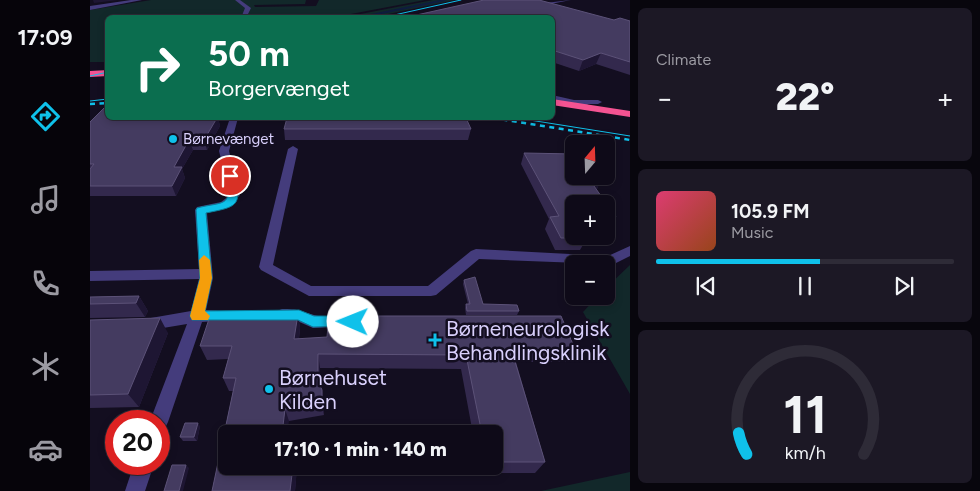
<!DOCTYPE html>
<html lang="en">
<head>
<meta charset="utf-8">
<style>
	body { margin:0; font-family:Figtree,sans-serif; background:#1c1825; color:#f1f3f6; height:100vh; display:flex; flex-direction:column; font-size:19px; white-space:nowrap }
	* { box-sizing:border-box; margin:0 }
	p { font-size:16px; color:#9b9aa2 }
	.icon { flex:none; width:28px; height:28px; fill:none; stroke:currentColor; stroke-width:2; stroke-linecap:round; stroke-linejoin:round }
	.map { position:relative; flex:1; overflow:hidden }
	.drawer { display:flex; flex-direction:column; gap:8px; padding:8px; background:#08060d; width:350px }
	.drawer>* { flex:none }
	.top-card { position:absolute; left:15px; top:15px; width:450px; height:105px; border-radius:8px; box-shadow:0 2px 8px #0003,0 0 0 1px #2e2b37; background:#0b6e4f; color:#fff; overflow:hidden }
	.needle { width:32px; rotate:19deg }
	.fabs { position:absolute; left:475px; top:135px; display:grid; gap:10px }
	.fabs a { display:grid; place-items:center; width:50px; height:50px; border-radius:8px; background:#0e0a18; box-shadow:0 2px 8px #0003,0 0 0 1px #2e2b37; font-size:25px }
	.speed { position:absolute; left:15px; top:410px; display:flex; gap:10px; font-size:25px; font-weight:700; text-align:center }
	.speed>* { display:grid; place-content:center; width:65px; height:65px; border-radius:50%; background:#0e0a18; box-shadow:0 2px 8px #0003,0 0 0 1px #2e2b37; line-height:1 }
	.speed .limit { border:8px solid #d22; background:#fff; color:#111 }
	.pin { position:absolute; display:grid; place-items:center; width:42px; height:42px; color:#fff; margin:-21px; border:2px solid #fff; border-radius:50%; box-shadow:0 1px 5px #0007 }
	.me { position:absolute; width:55px; margin:-28px; rotate:271deg; stroke-linejoin:round; filter:drop-shadow(0 0 4px #0008) }
	.turn { display:flex; align-items:center; gap:18px; height:105px; padding:0 20px; font-size:22px }
	.turn .icon { width:65px; height:65px; stroke-width:2.5 }
	.turn b { display:block; font-size:35px; line-height:42px }
	.big { font-size:38px; font-weight:800; line-height:1.1 }
	.drawer .card { flex:1; display:flex; flex-direction:column; justify-content:center; gap:8px; min-width:0; padding:0 18px; border-radius:8px; background:#1c1825 }
	.drawer .dial { align-items:center; gap:0 }
	.dial svg { height:130px; overflow:visible; fill:none; stroke:#2e2b37; stroke-width:7; stroke-linecap:round; text-anchor:middle }
	.dial text { fill:#f1f3f6; stroke:none }
	.song { display:flex; align-items:center; gap:15px }
	.cover { width:60px; height:60px; border-radius:8px; background:linear-gradient(135deg,hsl(340 70% 55%),hsl(20 70% 35%)) }
	.played { height:5px; border-radius:2px; background:linear-gradient(90deg,#0fc1ea 55%,#2e2b37 55%) }
	.keys { display:flex; justify-content:space-around; direction:ltr }
	.heat { display:flex; justify-content:space-between; align-items:center; font-size:28px; direction:ltr }
	.trip { position:absolute; left:128px; top:425px; width:285px; height:50px; border-radius:8px; background:#0e0a18; box-shadow:0 2px 8px #0003,0 0 0 1px #2e2b37; font-weight:800; line-height:50px; text-align:center }
	main { display:flex; flex:1; min-height:0 }
	.tab-bar { display:flex; flex-direction:column; width:90px; justify-content:space-around; align-items:center; background:#06040a; color:#9b9aa2 }
	.tab-bar .icon { width:35px; height:35px }
	.tab-bar .on { color:#0fc1ea }
	.tab-bar b { font-size:22px; color:#f1f3f6 }
	.map>svg:first-child { display:block }
	.green { fill:#12282a }
	.lines { fill:none; stroke-linecap:round; stroke-linejoin:round }
	.stream { stroke:#0e1c3f; stroke-width:2 }
	.minor { fill:#443c7c; fill-rule:evenodd }
	.highway { fill:#f45392; fill-rule:evenodd }
	.tram { stroke:#0fc1ea; stroke-width:1 }
	.rail { stroke:#0fc1ea; stroke-width:2.5; stroke-dasharray:5 4.5; stroke-linecap:butt }
	.wall { fill:#33294d }
	.shaded-wall { fill:#1e1633 }
	.building { fill:#443b60; stroke:#5c5278 }
	.route { fill:#0fc1ea; stroke:#0a7d98 }
	.slow { fill:#f59e0b }
	.poi-dot { fill:#0fc1ea; stroke:#130e20; stroke-width:2 }
	.labels { text-anchor:middle; dominant-baseline:central; stroke-width:5; stroke-linejoin:round; paint-order:stroke }
	.far-poi-label { font-size:15px; fill:#d9d0fc; stroke:#130e20; text-anchor:start }
	.near-poi-label { font-size:21px; fill:#d9d0fc; stroke:#130e20; text-anchor:start }
</style>
</head>
<body>
<main>
<nav class="tab-bar">
<b>17:09</b>
<svg class="icon on" aria-label="directions" viewBox="0 0 24 24"><path d="M12 3l9 9-9 9-9-9zM9 14v-3h6M13 9l2 2-2 2"/></svg>
<svg class="icon" aria-label="music" viewBox="0 0 24 24"><path d="M9 18V5l10-2v13"/><circle cx="6" cy="18" r="3"/><circle cx="16" cy="16" r="3"/></svg>
<svg class="icon" aria-label="phone" viewBox="0 0 24 24"><path d="M5 4h4l2 5-3 2q2 4 5 5l2-3 5 2v4C11 20 4 13 5 4z"/></svg>
<svg class="icon" aria-label="climate" viewBox="0 0 24 24"><path d="M12 3v18M4 7l16 10M4 17L20 7"/></svg>
<svg class="icon" aria-label="car" viewBox="0 0 24 24"><path d="M5 17H2v-5l4-1 3-4h7l3 4 3 1v5h-3M9 17h6M6 11h13"/><circle cx="7" cy="17" r="2"/><circle cx="17" cy="17" r="2"/></svg>
</nav>
<div class="map">
<svg width="540" height="491" viewBox="0 0 540 491">
	<rect width="100%" height="100%" fill="#130e20"/>
	<path class="green" d="M61,0H216L215,4L164,5L165,7L226,6L229,0H335L245,17L18,18L17,62H0V10Z
		M343,0H365L284,17H255Z
		M540,265V394L493,312L508,296H516V288Z
		M540,472V491H451Z"/>
	<g class="lines">
		<path class="stream" d="M267,18L355,0"/>
		<path class="minor" d="M41,0H52L0,10V6Z
			M145,0H150L161,8L156,18H151L155,8Z
			M437,0L455,3L481,0L455,5Z
			M462,95L484,100H508L512,102L508,104H497L500,106L496,108L462,100Z
			M140,118H148L139,151L150,195L139,207L117,213L123,278L116,310L142,312L144,316L142,320L112,322L78,422L75,428L69,431V421H60L97,324L55,331L50,329L47,325L50,321L55,319L101,311L109,279L0,281V271L109,269L105,210L107,207L131,202L140,195L129,151Z
			M203,146L208,149L183,265L221,286H338L381,251L386,249L518,256L540,246V256L520,266L516,264L389,259L346,295L341,296H219L171,270L169,267L198,149Z
			M192,309C209,309 209,311 224,315C235,319 248,314 260,318L262,322L260,326L223,328L207,321L187,319L185,315L187,311Z
			M44,464H64L55,491H35Z"/>
		<path class="highway" d="M18,70V76L0,77V71Z
			M462,99L540,111V117L462,105Z"/>
		<path class="tram" d="M291,18L371,0
			M0,76L18,72
			M0,101L18,99
			M427,118L540,136"/>
		<path class="rail" d="M0,104L18,103
			M403,118L540,140"/>
	</g>
	<path class="wall" d="M462,18L540,21V75L506,64L489,71L462,62Z
		M18,118H128L130,126L117,150H103L92,169L95,178L86,196H0V122Z
		M194,129H381L378,140H195Z
		M434,153L512,177L507,189H506L526,217L519,229H516V204H484V236L497,238L490,250H465L455,229L459,219L431,164Z
		M374,280L393,304L429,311L427,315H376L375,308L376,304H378L373,284Z
		M49,296L58,311L55,317L0,318V297Z
		M208,314L210,328L209,339L485,349L475,362H426L455,462L445,473H391L389,466H404V434H383L371,369L230,368V386L232,390L234,415L199,421L136,434L207,467L205,491H122L143,391H139L133,378L138,359L117,360L110,346Z
		M0,320L78,333L49,407L0,408Z
		M110,426L107,441H93L90,437Z"/>
	<path class="shaded-wall" d="M3,0H28L4,3Z
		M511,53L506,64L489,71L493,60Z
		M127,118H128L130,126L117,150L114,140Z
		M99,140L103,150L92,169L95,178L86,196L82,186L84,167Z
		M512,177L507,189L494,190L499,179Z
		M49,296L58,311L55,317L46,303Z
		M208,314L210,328L207,353L204,339Z
		M70,318L78,333L49,407L38,394Z
		M228,354L230,368L229,395L228,381Z
		M232,390L234,403V415L232,402Z
		M195,409L199,421L197,434H192Z
		M108,423L110,426L107,441L104,437Z
		M96,465L99,468L93,491H89Z
		M203,466H207V467L205,491H200Z"/>
	<path class="building" d="M394,0H449L524,20L530,18L540,21V62L511,53L493,60L462,50V18H313Z
		M18,104V118H127L114,140H99L84,167H92L82,186H0V169L4,164H0V122Z
		M197,118H376L381,129H194Z
		M434,153L484,154V176H512V177L499,179L526,217H516V204H484V236H496L497,238H471L460,217L469,216Z
		M385,277L393,304L427,305L429,311H377L376,304H380L374,280Z
		M49,296L46,303L0,304V297Z
		M208,314L204,339L237,337L239,316H471L485,349L421,348L455,462H404V434H392L376,355L228,354V381L232,390V402L195,409L192,434H136V466H203L200,491H122L146,378H133L142,346H110L120,316Z
		M70,318L38,394L0,395V320Z
		M95,423H108L104,437H90Z
		M82,465H96L89,491H74Z"/>
	<path class="route" d="M140,173L145,176C153,207 145,207 116,213L122,278L115,311L209,310L224,316H263L267,318L269,322L267,326L223,327L208,320H102L100,316L110,278L106,210L107,208C134,201 143,208 135,176Z"/>
	<path class="slow" d="M114,255L120,260L122,278L115,311L120,316L118,320H102L100,316L110,278L109,260Z"/>
	<g class="poi-dot">
		<circle cx="83" cy="139" r="5"/>
		<path d="M342.5 332.5h5v5h5v5h-5v5h-5v-5h-5v-5h5z"/>
		<circle cx="179" cy="389" r="5"/>
	</g>
	<g class="labels">
		<g class="far-poi-label">
			<text x="93" y="139">Børnevænget</text>
		</g>
		<g class="near-poi-label">
			<text x="356" y="328">Børneneurologisk<tspan x="356" dy="24">Behandlingsklinik</tspan></text>
			<text x="189" y="377">Børnehuset<tspan x="189" dy="24">Kilden</tspan></text>
		</g>
	</g>
</svg>
<div class="fabs">
<a><svg class="needle" viewBox="-14 -14 28 28"><path d="M0-13l5 13h-10z" fill="#e53935"/><path d="M0 13l5-13h-10z" fill="#9b9aa2"/></svg></a>
<a>+</a>
<a>−</a>
</div>
<div class="speed"><div class="limit">20</div></div>
<div class="pin" style="left:140px;top:176px;background:#d93025"><svg class="icon" aria-label="arrive" viewBox="0 0 24 24"><path d="M6 21V4h12l-3 4 3 4H6"/></svg></div>
<svg class="me" style="left:263px;top:322px" viewBox="-20 -20 40 40"><circle r="19" fill="#fff"/><path d="M0-13L10 11 0 6-10 11z" fill="#0fc1ea"/></svg>
<div class="trip">17:10 · 1 min · 140 m</div>
<div class="top-card">
<div class="turn"><svg class="icon" aria-label="right" viewBox="0 0 24 24"><path d="M7 20v-9h11M14 6l5 5-5 5"/></svg><div><b>50 m</b>Borgervænget</div></div>
</div>
</div>
<section class="drawer">
<div class="card"><p>Climate</p>
<div class="heat"><a>−</a><b class="big">22°</b><a>+</a></div>
</div>
<div class="card">
<div class="song"><i class="cover"></i><div><b>105.9 FM</b><p>Music</p></div></div>
<div class="played"></div>
<div class="keys"><svg class="icon" aria-label="previous" viewBox="0 0 24 24"><path d="M18 5L8 12l10 7zM5 5v14"/></svg><svg class="icon" aria-label="pause" viewBox="0 0 24 24"><path d="M8 5v14M16 5v14"/></svg><svg class="icon" aria-label="next" viewBox="0 0 24 24"><path d="M6 5l10 7-10 7zM19 5v14"/></svg></div>
</div>
<div class="card dial"><svg viewBox="0 0 100 80">
<path d="M14 69A42 42 0 1 1 86 69"/>
<path d="M14 69A42 42 0 0 1 9 56" stroke="#0fc1ea"/>
<text x="50" y="56" font-size="32" font-weight="700">11</text>
<text x="50" y="72" font-size="11">km/h</text>
</svg></div>
</section>
</main>
</body>
</html>
